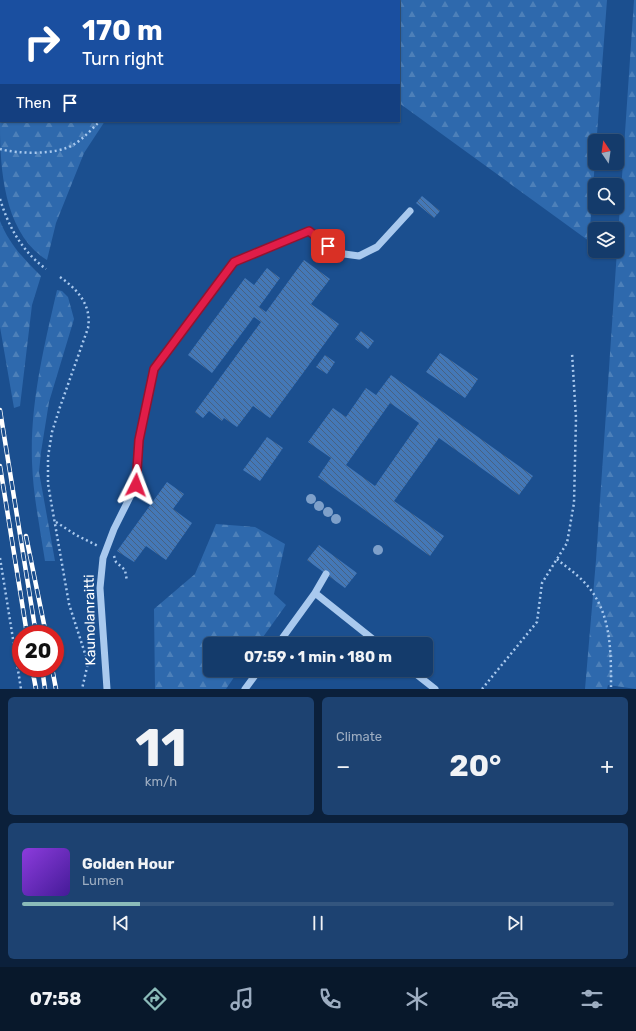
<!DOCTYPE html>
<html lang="en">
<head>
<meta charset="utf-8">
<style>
	body { margin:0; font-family:Rubik,sans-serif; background:#1d4271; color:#f1f3f6; height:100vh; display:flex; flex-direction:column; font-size:15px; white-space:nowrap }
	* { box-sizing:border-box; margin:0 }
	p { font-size:13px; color:#9dadc1 }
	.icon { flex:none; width:22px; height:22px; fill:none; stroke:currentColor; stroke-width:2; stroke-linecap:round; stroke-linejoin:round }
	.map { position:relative; height:689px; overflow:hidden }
	.details { display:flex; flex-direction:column; gap:8px; padding:8px; background:#0b203b; flex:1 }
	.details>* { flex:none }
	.hud { position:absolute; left:0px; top:0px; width:400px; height:122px; box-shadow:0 1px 3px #0004,0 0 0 1px #33557e; background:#1a4fa0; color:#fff; overflow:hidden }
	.needle { width:26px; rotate:347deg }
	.buttons { position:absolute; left:588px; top:134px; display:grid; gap:8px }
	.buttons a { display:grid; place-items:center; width:36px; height:36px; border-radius:6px; background:#143b6b; box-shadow:0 1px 3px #0004,0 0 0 1px #33557e; font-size:20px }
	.speed { position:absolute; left:12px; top:625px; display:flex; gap:8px; font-size:20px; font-weight:700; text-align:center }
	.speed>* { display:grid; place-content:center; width:52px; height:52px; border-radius:50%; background:#143b6b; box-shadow:0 1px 3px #0004,0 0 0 1px #33557e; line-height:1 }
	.speed .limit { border:6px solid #d22; background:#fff; color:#111 }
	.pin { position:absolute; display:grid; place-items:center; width:34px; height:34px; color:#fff; margin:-17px; border-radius:8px; box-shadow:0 2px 6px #0006 }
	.me { position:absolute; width:44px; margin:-22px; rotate:3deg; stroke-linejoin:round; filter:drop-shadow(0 0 3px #0008) }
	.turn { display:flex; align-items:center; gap:14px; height:84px; padding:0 16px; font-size:18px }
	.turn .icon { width:52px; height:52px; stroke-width:2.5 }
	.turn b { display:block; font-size:28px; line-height:34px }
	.then { display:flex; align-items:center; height:38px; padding:0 16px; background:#0003; gap:8px; font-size:15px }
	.big { font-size:30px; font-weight:700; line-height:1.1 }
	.details .tile { flex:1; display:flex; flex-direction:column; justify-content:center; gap:6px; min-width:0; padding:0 14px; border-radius:6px; background:#1d4271 }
	.details .dial { align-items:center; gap:0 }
	.dial b { font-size:52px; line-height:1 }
	.song { display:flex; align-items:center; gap:12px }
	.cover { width:48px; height:48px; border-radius:6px; background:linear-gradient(135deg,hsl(270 70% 55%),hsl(260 70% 35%)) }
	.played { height:4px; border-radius:2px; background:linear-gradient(90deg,#8bbbb9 20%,#33557e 20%) }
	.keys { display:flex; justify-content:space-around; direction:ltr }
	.heat { display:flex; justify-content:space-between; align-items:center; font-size:22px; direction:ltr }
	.details .tiles { flex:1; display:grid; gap:8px; grid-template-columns:1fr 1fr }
	.tile:last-child { grid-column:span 2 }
	.trip { position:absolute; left:203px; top:637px; width:230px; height:40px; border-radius:6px; background:#143b6b; box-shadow:0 1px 3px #0004,0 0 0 1px #33557e; font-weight:700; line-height:40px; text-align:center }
	.dock { display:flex; height:64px; justify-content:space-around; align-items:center; background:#08182b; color:#9dadc1 }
	.dock .icon { width:28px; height:28px }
	.dock .selected { color:#8bbbb9 }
	.dock b { font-size:18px; color:#f1f3f6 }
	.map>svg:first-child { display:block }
	.forest { fill:url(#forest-firs) }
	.building { fill:url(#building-back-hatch); fill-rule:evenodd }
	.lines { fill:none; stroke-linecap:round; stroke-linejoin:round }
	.path { stroke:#a9c9ee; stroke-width:2.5; stroke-dasharray:2 3; stroke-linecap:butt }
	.minor { stroke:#a9c9ee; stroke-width:7 }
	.rail-casing { stroke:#fff; stroke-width:4.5 }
	.rail { stroke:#1b4f8f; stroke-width:3; stroke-dasharray:9; stroke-linecap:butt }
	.tree { fill:#7ea0ca }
	.route-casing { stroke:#92132f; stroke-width:10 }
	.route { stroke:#e11d48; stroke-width:7 }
	.labels { text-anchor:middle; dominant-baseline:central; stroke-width:4; stroke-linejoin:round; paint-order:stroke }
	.street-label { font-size:14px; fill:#fff; stroke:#1b4f8f }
</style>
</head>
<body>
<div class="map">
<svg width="636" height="689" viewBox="0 0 636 689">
	<defs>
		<pattern id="forest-firs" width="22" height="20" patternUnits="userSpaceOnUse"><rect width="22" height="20" fill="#2e69ad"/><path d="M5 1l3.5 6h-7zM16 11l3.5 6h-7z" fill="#4d80b9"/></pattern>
		<pattern id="building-back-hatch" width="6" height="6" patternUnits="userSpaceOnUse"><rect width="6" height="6" fill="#4478b7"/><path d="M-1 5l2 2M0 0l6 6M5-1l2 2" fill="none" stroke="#486282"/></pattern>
	</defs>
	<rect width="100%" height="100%" fill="#1b4f8f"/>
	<path class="forest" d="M277,0H607L589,241L399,103V1H276Z
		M634,0H636V689L608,685L607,689H585L596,560Z
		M1,96V121H105L84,153L56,223L47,260C5,234 0,172 0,126C0,117 0,104 1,96Z
		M0,221C9,244 24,259 41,276L32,305L20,406L14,408L0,327Z
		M57,290L62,291L68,297L74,319L49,402L41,452L39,472L55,561H45C40,528 33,495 32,462C30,403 44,347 57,290Z
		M216,524L255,527L285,544L274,594L286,605L258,644H210V670H239L226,689H155L154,609L195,574Z"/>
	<path class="building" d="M422,196L440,211L434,218L416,203Z
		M304,260L330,279L311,304L339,324L270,418L253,406L237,427L224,418L222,421L209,411L203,418L195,412L261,322L254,317L212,373L188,355L245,278L254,285L267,268L280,278L259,307L266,312Z
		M361,331L374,341L368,349L355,339Z
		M440,353L478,379L465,398L426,372Z
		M325,355L335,362L327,374L316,367Z
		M391,375L533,476L519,495L439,438L394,501L444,536L430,556L318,477L331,458L308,442L333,408L346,417L366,388L376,395ZM390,403L419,423L375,486L346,465Z
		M267,437L283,448L260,481L243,470Z
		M167,482L184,494L173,509L192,523L166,560L146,546L134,562L117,551Z
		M319,545L357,573L345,588L307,560Z"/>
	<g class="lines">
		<path class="path" d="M0,1L2,0
			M209,1L210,0
			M0,149C18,154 56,155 73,145C83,139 92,129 100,121
			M0,199C9,228 22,251 46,269
			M60,277C77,289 92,305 88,328L60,407L52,432L48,457V484L69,604L88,663L82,689
			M56,522L76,535L98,546
			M114,556L116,562L125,570L127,581
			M0,558L21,689
			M557,559C566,567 577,574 585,583C612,612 611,652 611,689
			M482,689L537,622L542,583L567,543L574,503L576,418L572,353"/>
		<path class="minor" d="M315,593L379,644
			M278,644L315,593L326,574
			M411,670L435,689
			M107,689L100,588L103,558L114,529L136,485L139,440L154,369L234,262L309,231L337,253L359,256L377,247L410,211
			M245,689L259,670"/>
		<g class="rail-casing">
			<path id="rail" d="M0,410L36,634
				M0,466L27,634
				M26,536L46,634
				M32,668L36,689
				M42,668L45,689
				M52,668L56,689"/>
		</g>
		<use href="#rail" class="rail"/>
	</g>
	<g class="tree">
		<circle cx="311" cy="499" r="5"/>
		<circle cx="319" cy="506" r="5"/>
		<circle cx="328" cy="512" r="5"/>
		<circle cx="336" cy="519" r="5"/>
		<circle cx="378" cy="550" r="5"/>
	</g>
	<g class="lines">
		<g class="route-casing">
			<path id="route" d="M136,485L139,440L154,369L234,262L309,231L328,246"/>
		</g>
		<use href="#route" class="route"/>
	</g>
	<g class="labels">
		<g class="street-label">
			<text transform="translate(90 620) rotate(-91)">Kaunolanraitti</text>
		</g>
	</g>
</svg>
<div class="buttons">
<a><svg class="needle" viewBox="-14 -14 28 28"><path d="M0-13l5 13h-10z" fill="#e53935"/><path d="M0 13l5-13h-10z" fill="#9dadc1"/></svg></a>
<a><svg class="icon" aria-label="search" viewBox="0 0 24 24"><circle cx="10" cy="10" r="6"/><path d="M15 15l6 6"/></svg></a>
<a><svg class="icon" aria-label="layers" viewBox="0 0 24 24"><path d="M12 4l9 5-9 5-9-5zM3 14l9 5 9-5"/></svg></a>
</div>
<div class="speed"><div class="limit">20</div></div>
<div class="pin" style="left:328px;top:246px;background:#d93025"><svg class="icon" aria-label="arrive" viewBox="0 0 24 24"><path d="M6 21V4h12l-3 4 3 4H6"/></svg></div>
<svg class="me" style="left:136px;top:485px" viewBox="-20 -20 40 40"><path d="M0-17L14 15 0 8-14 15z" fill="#e11d48" stroke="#fff" stroke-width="4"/></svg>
<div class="trip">07:59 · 1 min · 180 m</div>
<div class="hud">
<div class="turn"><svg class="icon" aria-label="right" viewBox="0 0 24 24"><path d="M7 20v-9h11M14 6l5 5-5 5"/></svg><div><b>170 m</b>Turn right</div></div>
<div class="then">Then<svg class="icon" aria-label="arrive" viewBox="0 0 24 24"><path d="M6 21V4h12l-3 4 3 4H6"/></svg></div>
</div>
</div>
<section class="details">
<div class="tiles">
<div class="tile dial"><b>11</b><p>km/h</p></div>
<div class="tile"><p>Climate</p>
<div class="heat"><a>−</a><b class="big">20°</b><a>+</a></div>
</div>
<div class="tile">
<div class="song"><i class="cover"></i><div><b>Golden Hour</b><p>Lumen</p></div></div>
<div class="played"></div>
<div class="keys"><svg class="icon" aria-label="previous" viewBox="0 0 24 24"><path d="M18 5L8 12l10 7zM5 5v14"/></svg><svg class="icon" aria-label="pause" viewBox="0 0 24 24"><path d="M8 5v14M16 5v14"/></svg><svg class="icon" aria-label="next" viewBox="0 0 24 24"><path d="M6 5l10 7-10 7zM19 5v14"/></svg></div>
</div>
</div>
</section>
<nav class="dock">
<b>07:58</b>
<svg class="icon selected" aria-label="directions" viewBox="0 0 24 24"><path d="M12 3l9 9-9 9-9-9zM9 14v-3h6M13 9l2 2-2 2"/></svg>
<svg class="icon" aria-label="music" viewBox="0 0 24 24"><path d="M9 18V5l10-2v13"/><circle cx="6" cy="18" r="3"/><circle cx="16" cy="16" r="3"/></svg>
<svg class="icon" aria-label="phone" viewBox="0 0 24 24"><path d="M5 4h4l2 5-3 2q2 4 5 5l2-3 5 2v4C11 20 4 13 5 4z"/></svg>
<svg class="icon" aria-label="climate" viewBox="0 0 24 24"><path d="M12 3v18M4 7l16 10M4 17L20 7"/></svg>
<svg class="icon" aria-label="car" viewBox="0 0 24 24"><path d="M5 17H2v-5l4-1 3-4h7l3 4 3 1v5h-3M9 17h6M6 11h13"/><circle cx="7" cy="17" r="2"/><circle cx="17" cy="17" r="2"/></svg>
<svg class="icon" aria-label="filters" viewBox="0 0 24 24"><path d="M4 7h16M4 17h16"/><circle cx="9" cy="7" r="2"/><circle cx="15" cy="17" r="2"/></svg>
</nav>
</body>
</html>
